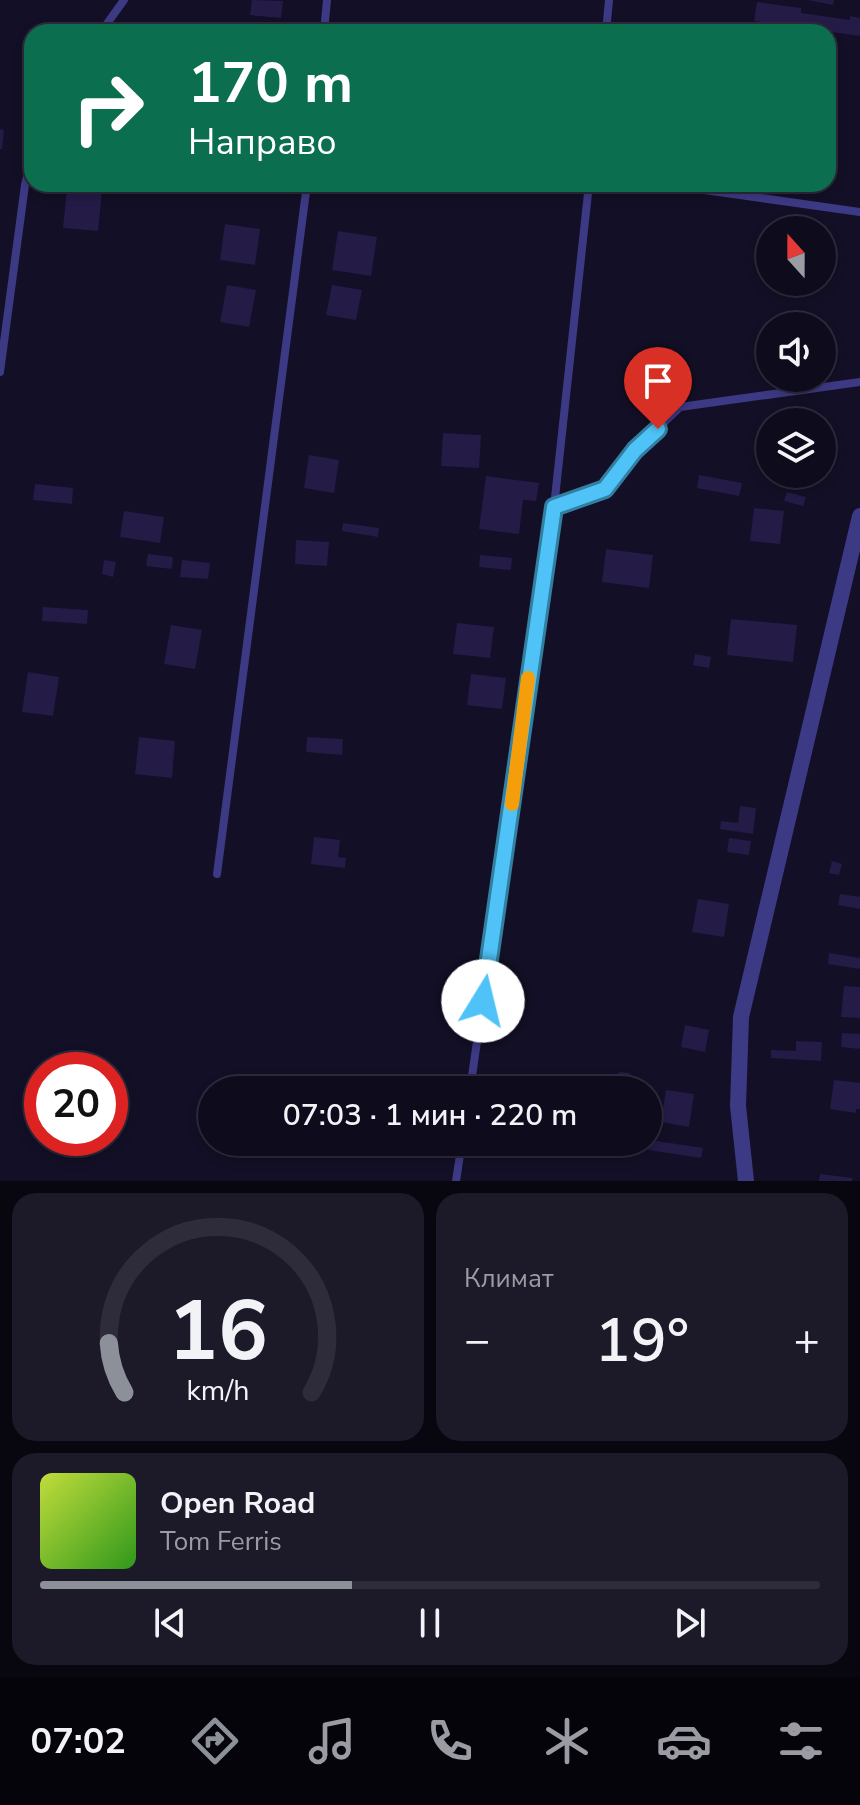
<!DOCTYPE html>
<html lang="ru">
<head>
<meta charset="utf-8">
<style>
	body { margin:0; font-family:"Nunito Sans",sans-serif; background:#1c1929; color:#f1f3f6; height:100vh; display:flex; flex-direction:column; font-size:30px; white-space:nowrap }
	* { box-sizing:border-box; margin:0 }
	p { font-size:26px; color:#9b9ba3 }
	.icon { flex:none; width:44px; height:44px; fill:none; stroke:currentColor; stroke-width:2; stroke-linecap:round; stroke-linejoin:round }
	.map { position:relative; height:1181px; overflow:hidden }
	.side { display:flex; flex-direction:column; gap:12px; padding:12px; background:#08060f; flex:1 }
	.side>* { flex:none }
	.banner { position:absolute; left:24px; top:24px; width:812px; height:168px; border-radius:24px; box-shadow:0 4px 12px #0003,0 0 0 2px #2e2b3b; background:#0b6e4f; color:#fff; overflow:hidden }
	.needle { width:52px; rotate:339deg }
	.buttons { position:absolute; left:756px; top:216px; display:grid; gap:16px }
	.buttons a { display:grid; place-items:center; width:80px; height:80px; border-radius:50%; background:#0e0b1c; box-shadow:0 4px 12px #0003,0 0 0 2px #2e2b3b; font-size:40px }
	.speed { position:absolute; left:24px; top:1052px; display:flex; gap:16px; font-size:40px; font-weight:700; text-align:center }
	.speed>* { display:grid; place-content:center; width:104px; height:104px; border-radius:50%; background:#0e0b1c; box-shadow:0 4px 12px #0003,0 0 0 2px #2e2b3b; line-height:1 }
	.speed .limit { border:12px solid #d22; background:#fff; color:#111 }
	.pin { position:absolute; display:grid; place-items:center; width:68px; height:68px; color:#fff; margin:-82px -34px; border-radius:50% 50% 50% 0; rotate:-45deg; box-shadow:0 0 8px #0007 }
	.pin .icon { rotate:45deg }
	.me { position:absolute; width:88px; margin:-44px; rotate:9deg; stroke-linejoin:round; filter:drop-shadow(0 0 6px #0008) }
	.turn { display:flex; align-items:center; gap:28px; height:168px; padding:0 32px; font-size:36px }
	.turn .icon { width:104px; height:104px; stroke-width:2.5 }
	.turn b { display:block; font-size:56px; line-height:68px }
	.big { font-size:60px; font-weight:600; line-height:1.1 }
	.side .tile { flex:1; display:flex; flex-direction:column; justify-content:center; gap:12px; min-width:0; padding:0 28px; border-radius:24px; background:#1c1929 }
	.side .dial { align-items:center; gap:0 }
	.dial svg { height:208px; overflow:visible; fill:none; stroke:#2e2b3b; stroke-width:7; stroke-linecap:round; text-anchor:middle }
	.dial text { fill:#f1f3f6; stroke:none }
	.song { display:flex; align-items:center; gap:24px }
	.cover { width:96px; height:96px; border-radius:12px; background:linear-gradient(135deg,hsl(70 70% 55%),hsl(110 70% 35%)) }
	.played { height:8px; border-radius:4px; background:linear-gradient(90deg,#8c9099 40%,#2e2b3b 40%) }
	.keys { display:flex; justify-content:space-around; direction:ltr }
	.heat { display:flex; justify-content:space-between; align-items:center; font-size:44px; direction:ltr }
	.side .tiles { flex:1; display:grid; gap:12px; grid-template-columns:1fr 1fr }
	.tile:last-child { grid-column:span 2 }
	.trip { position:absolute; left:198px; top:1076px; width:464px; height:80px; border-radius:40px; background:#0e0b1c; box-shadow:0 4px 12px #0003,0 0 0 2px #2e2b3b; font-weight:600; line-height:80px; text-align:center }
	.menu { display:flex; height:128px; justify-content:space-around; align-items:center; background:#06040b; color:#9b9ba3 }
	.menu .icon { width:56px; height:56px }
	.menu .selected { color:#8c9099 }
	.menu b { font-size:36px; color:#f1f3f6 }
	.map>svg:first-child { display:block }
	.building { fill:#241b47 }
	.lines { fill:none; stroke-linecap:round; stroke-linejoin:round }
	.service { stroke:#3d3a85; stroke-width:8 }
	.minor { stroke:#3d3a85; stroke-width:16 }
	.route-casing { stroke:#337fa1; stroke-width:20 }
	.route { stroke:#4fc3f7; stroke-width:14 }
	.slow { stroke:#f59e0b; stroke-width:14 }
</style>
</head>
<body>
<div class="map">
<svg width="860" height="1181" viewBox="0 0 860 1181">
	<rect width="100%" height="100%" fill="#130f26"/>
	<path class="building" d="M252,0L283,1L281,18L250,15Z
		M808,0H834L833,5Z
		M757,2L801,8V13L850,20V16L860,18V36L754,21Z
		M0,129L4,130L2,149H0Z
		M828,151L835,152L831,181L828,180Z
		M67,189L102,192L98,231L63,228Z
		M225,224L260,229L255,265L220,260Z
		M338,231L377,237L371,276L332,270Z
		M822,254H827L824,279H822Z
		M227,285L256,290L249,327L220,322Z
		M332,285L362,290L356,320L326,315Z
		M443,433L481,435L479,468L441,466Z
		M309,455L339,460L334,493L304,488Z
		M785,474H813L812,481Z
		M699,475L742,483L739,496L697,488Z
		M486,476L539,483L536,501L523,500L519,534L479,529Z
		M35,484L73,488L72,504L33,500Z
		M787,492L806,497L803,506L784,501Z
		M754,508L784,511L780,544L750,541Z
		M124,511L164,517L160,543L120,537Z
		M343,523L379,528L378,537L342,531Z
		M296,540L329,542L327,566L295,564Z
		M606,549L653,555L649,588L602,582Z
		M148,554L173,557L172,569L146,566Z
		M480,555L512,558L511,570L479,567Z
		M104,560L116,562L113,577L102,574Z
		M182,560L210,563L208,579L180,577Z
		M43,607L88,610L87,624L42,621Z
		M731,619L797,625L793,662L727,655Z
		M457,623L494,627L490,658L453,654Z
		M171,625L202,630L195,669L164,664Z
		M695,654L711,657L709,668L693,665Z
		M28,672L59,677L53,716L22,712Z
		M471,674L506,678L502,709L467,705Z
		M139,737L175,741L172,778L135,774Z
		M307,737L343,739L342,755L306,752Z
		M740,806L756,808L753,834L720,829L721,821L738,823Z
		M314,837L340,840L338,857L346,858L345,868L311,864Z
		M729,838L751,841L749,855L727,852Z
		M832,861L842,864L839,875L829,873Z
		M840,894L860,897V909L838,905Z
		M698,899L729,904L724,937L692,932Z
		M829,953L860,958V969L828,964Z
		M844,986L860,987V1018L841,1017Z
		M685,1025L709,1030L705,1052L681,1047Z
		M842,1033L860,1034V1049L841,1047Z
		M796,1041L822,1042L821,1061L771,1058V1050L796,1051Z
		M619,1072L630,1073L627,1090H616Z
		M834,1080L860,1083V1109H856V1113L830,1109Z
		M666,1090L694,1094L689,1127L661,1122Z
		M650,1140L703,1148L701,1158L648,1150Z
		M616,1142H647L646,1149Z
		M820,1174L853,1178L852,1181H819Z"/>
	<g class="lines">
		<path class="service" d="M101,32L124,0
			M324,32L327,0
			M606,32L609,0
			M662,184L860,212
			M0,372L25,185L32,156
			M554,507L605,489L635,450L680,407L860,382
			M217,874L307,184
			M470,1090L554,507L589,184
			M456,1181L462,1142"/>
		<path class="minor" d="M746,1181L738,1106L741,1017L860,516"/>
	</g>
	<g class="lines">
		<g class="route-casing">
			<path id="route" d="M483,1001L554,507L605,489L635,450L658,429"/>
		</g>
		<use href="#route" class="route"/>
		<path class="slow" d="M512,804L528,678"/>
	</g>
</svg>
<div class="buttons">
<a><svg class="needle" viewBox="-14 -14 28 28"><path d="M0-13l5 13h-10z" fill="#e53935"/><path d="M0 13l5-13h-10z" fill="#9b9ba3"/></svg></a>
<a><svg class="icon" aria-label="sound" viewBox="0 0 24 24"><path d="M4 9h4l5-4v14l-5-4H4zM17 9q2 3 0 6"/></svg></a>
<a><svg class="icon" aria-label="layers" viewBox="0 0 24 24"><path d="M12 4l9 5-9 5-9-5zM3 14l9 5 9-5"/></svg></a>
</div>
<div class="speed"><div class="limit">20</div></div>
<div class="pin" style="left:658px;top:429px;background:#d93025"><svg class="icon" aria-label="arrive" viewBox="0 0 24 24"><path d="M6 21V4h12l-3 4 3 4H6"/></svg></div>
<svg class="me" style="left:483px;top:1001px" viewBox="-20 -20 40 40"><circle r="19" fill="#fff"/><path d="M0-13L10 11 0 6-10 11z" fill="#4fc3f7"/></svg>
<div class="trip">07:03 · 1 мин · 220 m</div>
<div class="banner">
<div class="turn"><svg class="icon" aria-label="right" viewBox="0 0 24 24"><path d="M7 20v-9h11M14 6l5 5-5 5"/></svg><div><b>170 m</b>Направо</div></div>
</div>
</div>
<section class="side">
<div class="tiles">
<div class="tile dial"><svg viewBox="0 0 100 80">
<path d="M14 69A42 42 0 1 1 86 69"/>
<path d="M14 69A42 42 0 0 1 8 50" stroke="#8c9099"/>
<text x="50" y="56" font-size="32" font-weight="700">16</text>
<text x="50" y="72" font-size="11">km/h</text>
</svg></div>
<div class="tile"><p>Климат</p>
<div class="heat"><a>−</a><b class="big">19°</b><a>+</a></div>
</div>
<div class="tile">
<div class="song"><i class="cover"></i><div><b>Open Road</b><p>Tom Ferris</p></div></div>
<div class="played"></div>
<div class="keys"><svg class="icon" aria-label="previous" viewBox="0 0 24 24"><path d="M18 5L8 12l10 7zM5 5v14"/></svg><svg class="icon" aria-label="pause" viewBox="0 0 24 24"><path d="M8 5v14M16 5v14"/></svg><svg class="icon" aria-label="next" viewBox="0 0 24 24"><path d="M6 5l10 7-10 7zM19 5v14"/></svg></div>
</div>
</div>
</section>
<nav class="menu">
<b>07:02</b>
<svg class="icon selected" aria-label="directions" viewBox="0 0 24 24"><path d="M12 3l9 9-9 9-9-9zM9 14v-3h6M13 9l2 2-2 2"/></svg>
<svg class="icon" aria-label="music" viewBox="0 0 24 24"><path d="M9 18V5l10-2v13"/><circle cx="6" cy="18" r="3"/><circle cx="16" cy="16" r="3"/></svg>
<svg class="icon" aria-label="phone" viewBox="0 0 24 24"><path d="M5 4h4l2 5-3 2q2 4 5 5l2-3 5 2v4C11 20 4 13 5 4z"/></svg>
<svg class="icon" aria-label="climate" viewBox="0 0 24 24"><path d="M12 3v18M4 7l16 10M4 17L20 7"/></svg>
<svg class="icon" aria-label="car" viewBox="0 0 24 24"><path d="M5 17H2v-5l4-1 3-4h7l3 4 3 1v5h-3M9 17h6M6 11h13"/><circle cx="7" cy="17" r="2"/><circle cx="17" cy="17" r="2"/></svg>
<svg class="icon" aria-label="filters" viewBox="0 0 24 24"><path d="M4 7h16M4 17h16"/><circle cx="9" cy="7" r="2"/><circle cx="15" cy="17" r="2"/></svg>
</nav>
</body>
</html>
